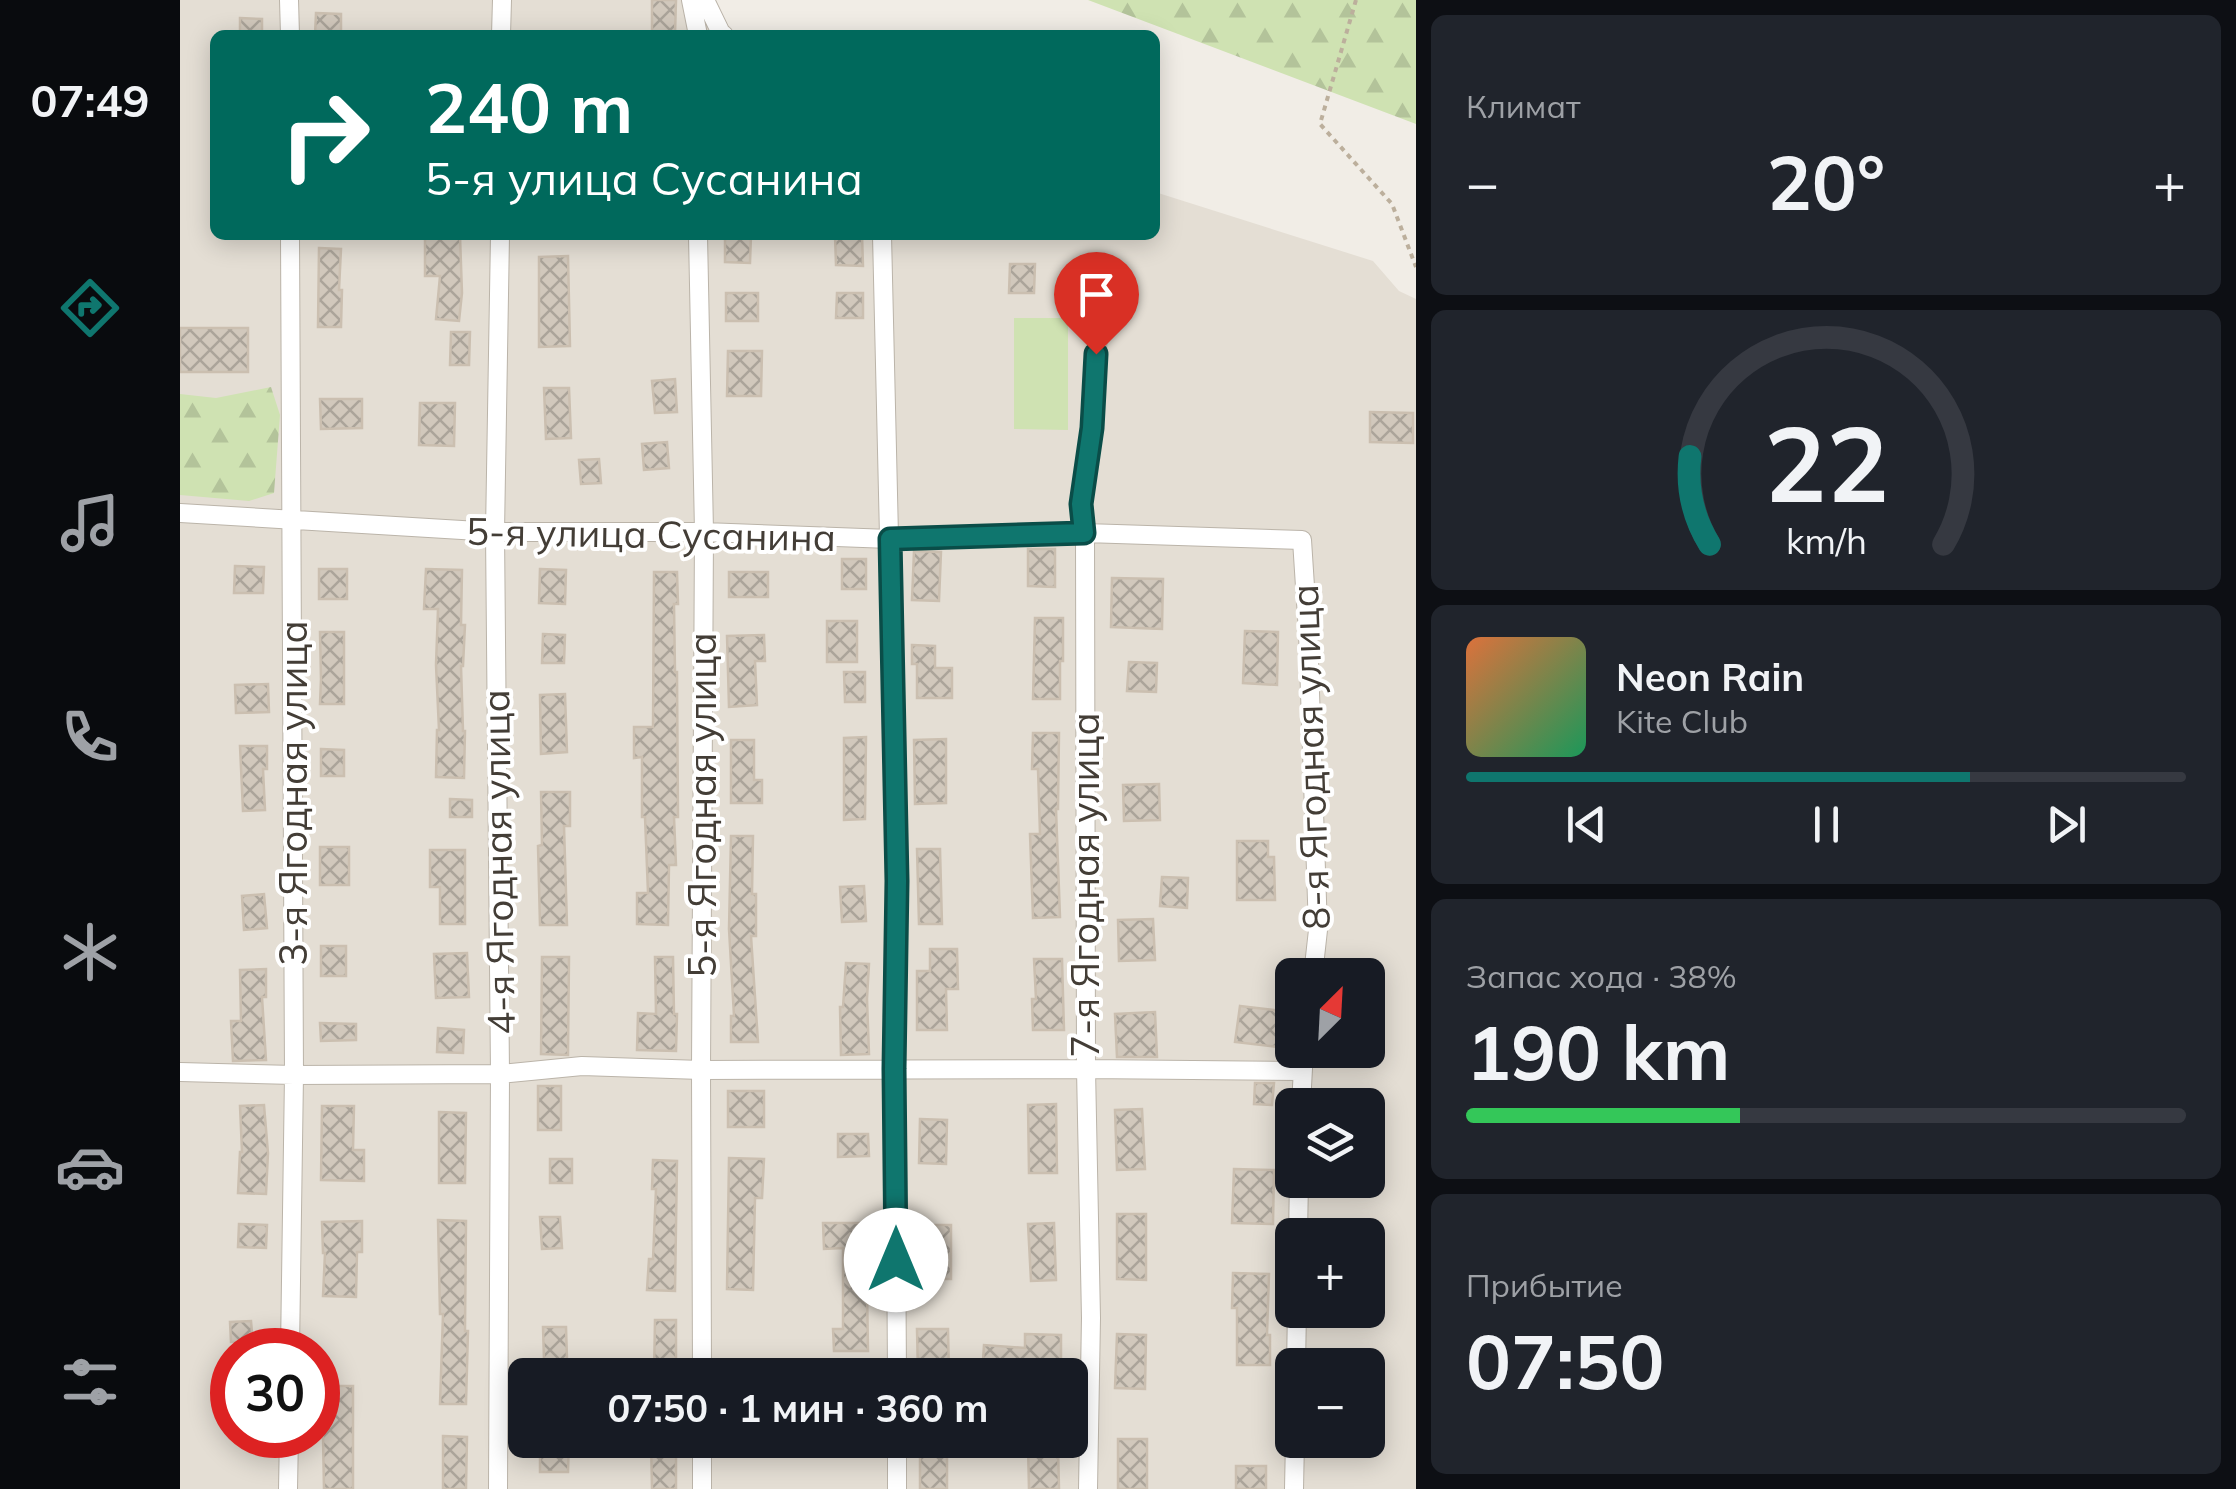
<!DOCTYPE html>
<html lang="ru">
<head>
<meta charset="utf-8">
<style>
	body { margin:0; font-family:Mulish,sans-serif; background:#20242c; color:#f1f3f6; height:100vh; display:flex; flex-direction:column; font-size:38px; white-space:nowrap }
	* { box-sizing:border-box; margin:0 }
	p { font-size:32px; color:#9ea1a6 }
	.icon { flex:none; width:55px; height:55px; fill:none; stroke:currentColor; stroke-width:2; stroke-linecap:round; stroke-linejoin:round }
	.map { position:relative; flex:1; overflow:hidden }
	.panel { display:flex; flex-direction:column; gap:15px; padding:15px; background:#0d0f14; width:820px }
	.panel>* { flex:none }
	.guide { position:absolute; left:30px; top:30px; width:950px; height:210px; border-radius:15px; box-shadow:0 5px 25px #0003; background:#00695c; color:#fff; overflow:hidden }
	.needle { width:65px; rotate:24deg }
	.tools { position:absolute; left:1095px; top:958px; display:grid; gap:20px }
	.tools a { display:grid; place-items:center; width:110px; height:110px; border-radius:15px; background:#171b24; box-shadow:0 5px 25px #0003; font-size:50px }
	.speed { position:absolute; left:30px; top:1328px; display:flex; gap:20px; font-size:50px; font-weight:700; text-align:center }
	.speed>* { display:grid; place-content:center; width:130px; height:130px; border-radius:50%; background:#171b24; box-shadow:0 5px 25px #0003; line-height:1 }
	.speed .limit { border:15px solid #d22; background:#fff; color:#111 }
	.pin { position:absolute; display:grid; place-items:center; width:85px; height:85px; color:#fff; margin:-102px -42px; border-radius:50% 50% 50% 0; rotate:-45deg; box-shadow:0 0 10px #0007 }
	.pin .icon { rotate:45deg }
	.me { position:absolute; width:110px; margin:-55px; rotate:0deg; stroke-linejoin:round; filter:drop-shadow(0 0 8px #0008) }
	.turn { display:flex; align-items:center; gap:35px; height:210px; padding:0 50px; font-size:45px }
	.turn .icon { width:130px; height:130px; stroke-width:2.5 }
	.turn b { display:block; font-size:70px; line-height:85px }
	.big { font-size:75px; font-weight:700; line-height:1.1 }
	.panel .widget { flex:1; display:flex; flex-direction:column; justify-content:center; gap:15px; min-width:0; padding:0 35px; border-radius:15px; background:#20242c }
	.panel .dial { align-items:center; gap:0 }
	.dial svg { height:260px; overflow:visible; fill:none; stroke:#363941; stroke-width:7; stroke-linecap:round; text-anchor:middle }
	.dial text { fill:#f1f3f6; stroke:none }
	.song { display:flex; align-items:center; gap:30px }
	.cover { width:120px; height:120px; border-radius:15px; background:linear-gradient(135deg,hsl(20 70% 55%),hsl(150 70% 35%)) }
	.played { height:10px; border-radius:5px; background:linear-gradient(90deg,#0f766e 70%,#363941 70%) }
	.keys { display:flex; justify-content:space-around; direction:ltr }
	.heat { display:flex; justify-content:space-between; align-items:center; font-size:55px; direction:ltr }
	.charge { height:15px; border-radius:8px; background:linear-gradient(90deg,#34c759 38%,#363941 0) }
	.trip { position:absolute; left:328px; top:1358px; width:580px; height:100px; border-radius:15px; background:#171b24; box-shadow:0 5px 25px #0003; font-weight:700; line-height:100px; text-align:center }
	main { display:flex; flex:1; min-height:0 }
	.dock { display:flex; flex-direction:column; width:180px; justify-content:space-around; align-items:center; background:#090b0e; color:#9ea1a6 }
	.dock .icon { width:70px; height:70px }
	.dock .on { color:#0f766e }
	.dock b { font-size:45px; color:#f1f3f6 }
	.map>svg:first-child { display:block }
	.residential { fill:#e4ded4; fill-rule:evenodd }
	.forest { fill:url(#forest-firs) }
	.pitch { fill:#cfe2b2 }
	.building { fill:url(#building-cross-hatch); stroke:#cbbfb0; stroke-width:2.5 }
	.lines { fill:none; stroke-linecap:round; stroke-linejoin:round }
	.street-casing { stroke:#bbb4a9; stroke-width:20 }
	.path { stroke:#bcaf9c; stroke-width:4; stroke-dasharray:5 5; stroke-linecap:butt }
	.street { stroke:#fff; stroke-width:18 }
	.route-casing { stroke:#0a4d48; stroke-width:25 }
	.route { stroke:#0f766e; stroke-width:18 }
	.labels { text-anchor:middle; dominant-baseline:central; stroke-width:8; stroke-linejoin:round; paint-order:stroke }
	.street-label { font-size:38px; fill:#433d36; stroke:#fff }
</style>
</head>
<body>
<main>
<nav class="dock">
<b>07:49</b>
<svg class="icon on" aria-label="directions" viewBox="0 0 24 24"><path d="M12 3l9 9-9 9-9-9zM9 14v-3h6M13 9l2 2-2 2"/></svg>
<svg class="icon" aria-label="music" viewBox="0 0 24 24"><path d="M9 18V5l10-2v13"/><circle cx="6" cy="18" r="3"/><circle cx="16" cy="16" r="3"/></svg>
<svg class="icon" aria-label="phone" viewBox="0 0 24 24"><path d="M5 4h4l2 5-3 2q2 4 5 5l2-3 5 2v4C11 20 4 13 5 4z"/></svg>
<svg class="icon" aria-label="climate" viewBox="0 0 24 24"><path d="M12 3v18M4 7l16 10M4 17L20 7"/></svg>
<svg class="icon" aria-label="car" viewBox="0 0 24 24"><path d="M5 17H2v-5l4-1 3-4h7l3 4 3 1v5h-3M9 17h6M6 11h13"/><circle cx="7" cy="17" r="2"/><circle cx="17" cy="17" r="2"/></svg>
<svg class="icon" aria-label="filters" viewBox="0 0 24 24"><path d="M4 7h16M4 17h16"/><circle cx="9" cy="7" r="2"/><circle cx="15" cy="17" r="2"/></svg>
</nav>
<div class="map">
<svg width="1236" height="1489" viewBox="0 0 1236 1489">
	<defs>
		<pattern id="forest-firs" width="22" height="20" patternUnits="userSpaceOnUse" patternTransform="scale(2.5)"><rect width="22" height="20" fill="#cfe2b2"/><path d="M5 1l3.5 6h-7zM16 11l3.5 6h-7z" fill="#b3c39a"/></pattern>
		<pattern id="building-cross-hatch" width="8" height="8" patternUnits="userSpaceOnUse" patternTransform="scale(2.5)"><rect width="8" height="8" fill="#d1c8bc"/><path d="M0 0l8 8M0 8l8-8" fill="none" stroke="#aba49a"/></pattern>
	</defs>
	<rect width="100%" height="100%" fill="#f1ede6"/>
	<path class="residential" d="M0,0H528L552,35H35V235H975V192L1193,261L1219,291L1236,299V1489H0ZM1112,975H1188V1050H1112ZM1112,1105H1188V1180H1112ZM1112,1235H1188V1310H1112ZM52,1350H138V1435H52ZM1112,1365H1188V1440H1112ZM345,1375H890V1440H345Z"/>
	<path class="forest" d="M908,0H1236V124Z
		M91,387L100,415L94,493L69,501L0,495V394L36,398Z"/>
	<path class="pitch" d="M834,318H888V430L834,429Z"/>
	<path class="building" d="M472,0H496L495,35H472Z
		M136,13L161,14V35H135Z
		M60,18L82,19V35H60Z
		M545,235H571L570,263L545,262Z
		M655,235H682L683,266L656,265Z
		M280,236L282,293L279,321L256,319L260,276H245V237Z
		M139,248L161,249L159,290H162L161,327H138Z
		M388,256L390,346L359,347V257Z
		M830,264H855L854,293H829Z
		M546,293H578V321H546Z
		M657,293H683V318H656Z
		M0,328H68V372H0Z
		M271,332H290L289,365H270Z
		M548,351H582L581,396H547Z
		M495,379L497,412L475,413L472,381Z
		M364,388H389L391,438L366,439Z
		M140,399H182V428L141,429Z
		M240,403H275L274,446L239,445Z
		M1190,412L1233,413V443L1190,442Z
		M487,442L489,468L464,470L462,444Z
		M419,459L421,483L401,484L399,460Z
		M848,549H875V587L848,586Z
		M734,551L761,552L759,601L732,600Z
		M662,559H686V589H662Z
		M55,566L84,567L83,593H54Z
		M139,569H167V599H139Z
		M246,569L282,570L281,625H285L283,666H281L283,731H285L284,778L256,777L257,730H259L256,665L258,609H244Z
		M360,569L386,570L385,604L359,603Z
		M474,572H497L498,604H494L495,672H497L498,817H494L496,865H489L488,925L457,924V893H468L465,817H462V757L454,758V727H473Z
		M549,572H588V597H549Z
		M932,578L983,579L982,629L931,627Z
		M855,618H883V661H880V699H853Z
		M647,621H677V662H647Z
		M1065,631L1098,632L1097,685L1063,683Z
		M140,632H164V704H140L141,679Z
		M363,634L385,635L384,663H362Z
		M584,635L585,661H575L577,705L549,707L547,636Z
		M732,645L755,646V668H772V698H737V664H732Z
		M949,662L977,663L976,692L947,691Z
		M664,672H685V702H665Z
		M88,684L89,712L56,713L55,685Z
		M385,694L387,752L361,754L360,695Z
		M853,733H879L878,809H876L880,917L853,918L850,834H860L858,769H852Z
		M686,737L685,819L664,820V738Z
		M766,739V803L735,804L734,740Z
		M551,740H574V780H582V803H551Z
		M60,746H87V769H83L85,810L63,811Z
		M141,749L164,750V776H141Z
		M979,784L980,820L944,821L943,785Z
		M361,792H390V826H384L387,925H360L358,846L362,845Z
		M270,799L292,800V817H270Z
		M551,836H573L572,894H576V936H571L578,1042H551V1016H554L549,929Z
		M1057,841H1088V857H1094L1095,900H1057Z
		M140,847H169V885H140Z
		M737,849H760L762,924H739Z
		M250,850H285V924H260V887H250Z
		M982,877L1008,878L1007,908L980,906Z
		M684,886L686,921L662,922L660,887Z
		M84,894L87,928L64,930L62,896Z
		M973,919L975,960L939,961L938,920Z
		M141,946H166V976H141Z
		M750,949H777L778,989H766L767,1030H737V971H750Z
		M287,953L289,997L256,998L254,954Z
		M362,957H389L388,1055L361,1054Z
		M475,957H493L494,1014H497L496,1051L457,1050L458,1013L476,1014Z
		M854,959H882L884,1030H853L852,999H856Z
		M666,963L689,964L687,999L689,1054L661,1055L660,1007H663Z
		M86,969V997H82L86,1060L53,1061L51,1021H61L60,970Z
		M1060,1006L1102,1011L1098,1047L1055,1042Z
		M975,1012L977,1057H937L935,1014Z
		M140,1023L176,1024V1040L141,1041Z
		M258,1028L284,1030L283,1053L257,1052Z
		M1075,1083H1094L1092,1105L1074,1104Z
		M358,1086H381V1130H358Z
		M548,1091H584V1127H548Z
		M876,1104L877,1173H849L848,1105Z
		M84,1105L88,1153L86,1194L58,1193L60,1152H62L60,1106Z
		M142,1106H174L173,1150H184V1181L141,1180Z
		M962,1109L965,1169L937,1170L935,1110Z
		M259,1112L286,1113L285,1183H259Z
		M740,1119L767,1120L766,1164L739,1163Z
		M658,1134H688L689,1156L658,1157Z
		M549,1158L584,1159L582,1198H575L573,1290L547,1289Z
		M370,1159H392V1183H370Z
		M473,1160L497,1161L495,1291L467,1290L469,1259H473L476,1189H472Z
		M1054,1169L1094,1170L1093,1224L1052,1223Z
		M937,1214H966V1280L937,1279Z
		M360,1217H380L382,1248L362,1249Z
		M258,1220L286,1221L285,1331H288L286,1404H260L263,1314H260Z
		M182,1221V1252H177L176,1297L143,1296L145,1253H143L142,1222Z
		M643,1223H686L688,1351H654L653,1329H663V1248L644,1249Z
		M874,1223L876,1280L851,1281L848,1224Z
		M59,1224L87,1225L86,1248L58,1247Z
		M737,1225H771V1279H737Z
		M1053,1273L1089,1274L1087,1335H1090V1365H1057V1308H1052Z
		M475,1320H496V1375H474Z
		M71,1321L72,1333H86V1350H60V1342H51L50,1322Z
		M363,1327H386L387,1359L364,1360Z
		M737,1329H768L769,1375H738Z
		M845,1334L881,1335V1375H802L804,1345L845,1348Z
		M937,1334L966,1335L965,1389L935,1388Z
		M142,1386H173V1489H144Z
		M263,1436L287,1437L286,1489H263Z
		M938,1439H967V1489H938Z
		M360,1440H389L388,1472H360Z
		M471,1440H496V1489H472Z
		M878,1445L879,1489H849L848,1446Z
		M767,1449V1489H740V1450Z
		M1056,1466H1086V1489H1056Z"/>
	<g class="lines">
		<g class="street-casing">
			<path id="street" d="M109,0L110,35
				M511,0L518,35
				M525,0L541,33L544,35
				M321,35L322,0
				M110,235L114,1075L110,1350
				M518,235L524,532L521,1070L522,1375
				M702,235L717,881L715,1069L717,1375
				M0,513L315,532H524L710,539L905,533L1122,540L1128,633L1138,930L1133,975
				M0,1072L114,1075L320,1074L402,1066L521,1070L906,1069L1121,1071
				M1121,1105L1124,1050
				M1118,1235L1119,1180
				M1116,1365L1117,1310
				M522,1440V1489
				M717,1440V1489
				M108,1489L109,1435
				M318,1489L320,1074L315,532L320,235
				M908,1489L911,1318L906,1069L905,533L901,505L912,428L919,317L913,283
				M1114,1489L1115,1440"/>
		</g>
		<path class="path" d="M1176,0L1140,124L1212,204L1236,267"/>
		<use href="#street" class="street"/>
	</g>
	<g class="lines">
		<g class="route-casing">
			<path id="route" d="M716,1260L714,1069L717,881L710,539L904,533L901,504L912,428L916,354"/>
		</g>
		<use href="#route" class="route"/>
	</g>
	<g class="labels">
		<g class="street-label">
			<text transform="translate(471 534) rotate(1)">5-я улица Сусанина</text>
			<text transform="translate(1130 757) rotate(-92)">8-я Ягодная улица</text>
			<text transform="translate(113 793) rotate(-90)">3-я Ягодная улица</text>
			<text transform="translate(522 805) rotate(-90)">5-я Ягодная улица</text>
			<text transform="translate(318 862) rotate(-91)">4-я Ягодная улица</text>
			<text transform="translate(905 885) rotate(-90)">7-я Ягодная улица</text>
		</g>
	</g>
</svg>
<div class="tools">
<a><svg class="needle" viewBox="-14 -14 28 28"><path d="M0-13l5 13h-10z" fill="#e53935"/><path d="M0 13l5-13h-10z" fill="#9ea1a6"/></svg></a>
<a><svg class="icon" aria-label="layers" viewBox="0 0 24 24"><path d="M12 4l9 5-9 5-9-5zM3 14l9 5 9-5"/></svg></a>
<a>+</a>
<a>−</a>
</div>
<div class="speed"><div class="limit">30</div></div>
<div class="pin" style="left:916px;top:354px;background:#d93025"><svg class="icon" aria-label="arrive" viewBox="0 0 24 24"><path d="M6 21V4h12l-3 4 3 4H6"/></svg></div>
<svg class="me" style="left:716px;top:1260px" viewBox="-20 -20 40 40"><circle r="19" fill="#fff"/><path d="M0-13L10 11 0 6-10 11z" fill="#0f766e"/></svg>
<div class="trip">07:50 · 1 мин · 360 m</div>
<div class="guide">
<div class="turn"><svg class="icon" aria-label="right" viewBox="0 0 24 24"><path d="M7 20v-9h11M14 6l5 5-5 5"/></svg><div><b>240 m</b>5-я улица Сусанина</div></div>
</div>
</div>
<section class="panel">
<div class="widget"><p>Климат</p>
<div class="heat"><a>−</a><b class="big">20°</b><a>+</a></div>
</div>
<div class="widget dial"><svg viewBox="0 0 100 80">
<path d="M14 69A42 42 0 1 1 86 69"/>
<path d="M14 69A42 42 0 0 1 8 42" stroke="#0f766e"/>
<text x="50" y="56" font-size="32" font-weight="700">22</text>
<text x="50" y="72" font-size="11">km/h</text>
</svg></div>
<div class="widget">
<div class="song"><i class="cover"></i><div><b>Neon Rain</b><p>Kite Club</p></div></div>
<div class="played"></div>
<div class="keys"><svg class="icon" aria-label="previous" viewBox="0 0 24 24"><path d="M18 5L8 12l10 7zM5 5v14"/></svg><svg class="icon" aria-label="pause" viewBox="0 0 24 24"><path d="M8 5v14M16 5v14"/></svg><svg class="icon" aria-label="next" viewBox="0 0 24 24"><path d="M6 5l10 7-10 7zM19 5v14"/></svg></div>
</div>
<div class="widget"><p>Запас хода · 38%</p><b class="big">190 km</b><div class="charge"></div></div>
<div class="widget"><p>Прибытие</p><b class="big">07:50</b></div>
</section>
</main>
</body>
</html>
